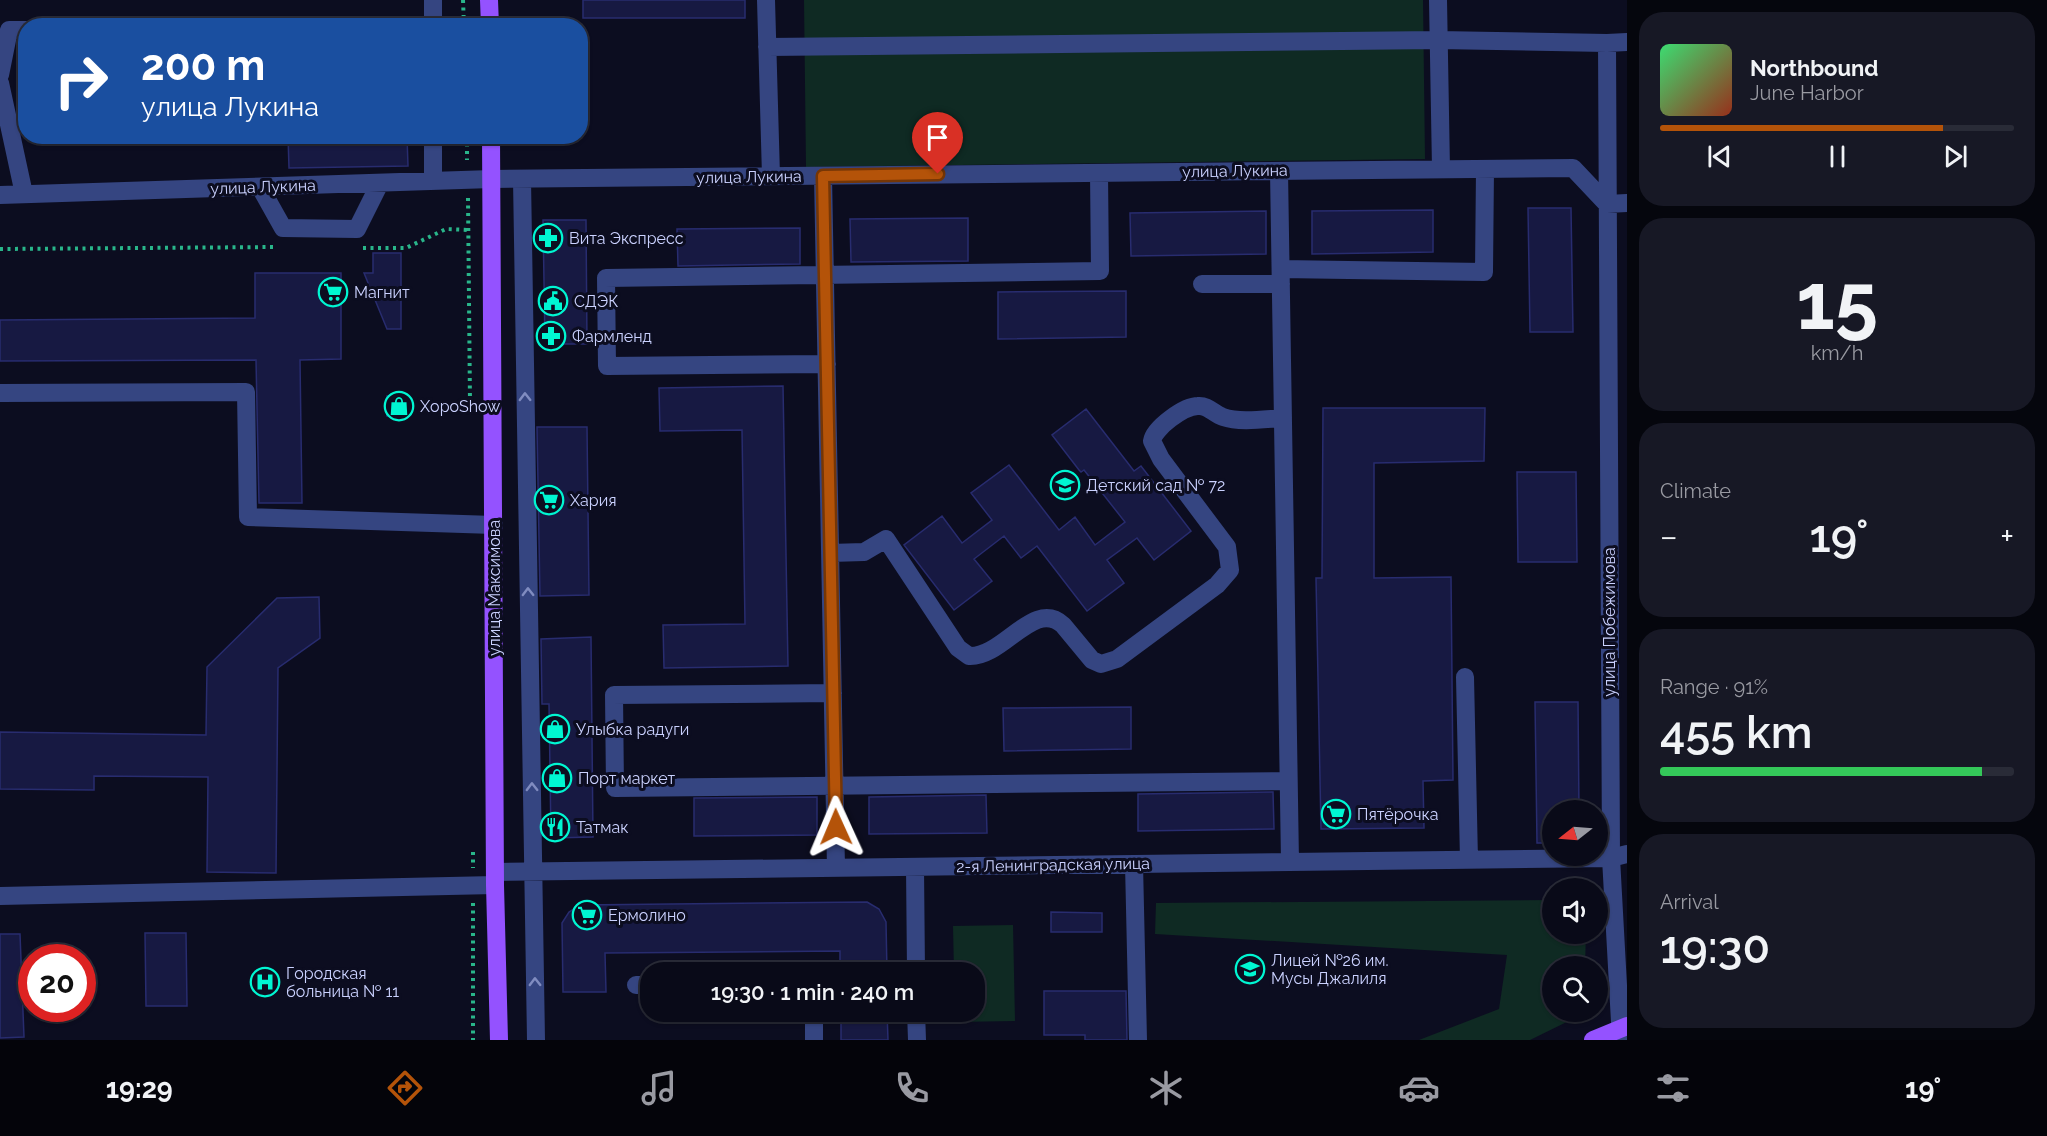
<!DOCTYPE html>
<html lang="en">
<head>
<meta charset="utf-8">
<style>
	body { margin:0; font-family:Raleway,sans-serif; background:#171825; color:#f1f3f6; height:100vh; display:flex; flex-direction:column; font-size:22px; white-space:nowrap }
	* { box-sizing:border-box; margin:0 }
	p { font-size:20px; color:#999aa2 }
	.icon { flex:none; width:33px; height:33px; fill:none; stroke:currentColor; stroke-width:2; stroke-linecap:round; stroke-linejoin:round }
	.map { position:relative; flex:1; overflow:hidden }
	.details { display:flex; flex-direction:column; gap:12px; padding:12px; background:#05060d; width:420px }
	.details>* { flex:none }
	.top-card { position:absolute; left:18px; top:18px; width:570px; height:126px; border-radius:24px; box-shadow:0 2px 4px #0004,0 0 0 2px #292b37; background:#1a4fa0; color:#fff; overflow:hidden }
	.needle { width:39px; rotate:253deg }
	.controls { position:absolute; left:1542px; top:800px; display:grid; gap:12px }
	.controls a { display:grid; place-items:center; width:66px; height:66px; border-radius:50%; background:#090a18; box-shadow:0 2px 4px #0004,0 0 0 2px #292b37; font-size:30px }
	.speed { position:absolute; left:18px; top:944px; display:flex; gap:12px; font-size:30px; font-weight:700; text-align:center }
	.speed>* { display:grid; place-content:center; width:78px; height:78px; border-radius:50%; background:#090a18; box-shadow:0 2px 4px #0004,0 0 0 2px #292b37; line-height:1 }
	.speed .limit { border:9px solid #d22; background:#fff; color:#111 }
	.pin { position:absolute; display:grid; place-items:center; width:51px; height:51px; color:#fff; margin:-62px -26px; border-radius:50% 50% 50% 0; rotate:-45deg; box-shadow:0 0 6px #0007 }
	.pin .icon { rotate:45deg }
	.me { position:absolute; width:66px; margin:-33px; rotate:359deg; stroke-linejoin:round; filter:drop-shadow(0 0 4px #0008) }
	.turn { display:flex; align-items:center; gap:21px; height:126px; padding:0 24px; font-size:27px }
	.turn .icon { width:78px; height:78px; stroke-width:2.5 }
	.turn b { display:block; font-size:42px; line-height:51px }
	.big { font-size:45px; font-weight:600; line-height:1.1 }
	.details .tile { flex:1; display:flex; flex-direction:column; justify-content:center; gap:9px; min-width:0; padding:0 21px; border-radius:24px; background:#171825 }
	.details .dial { align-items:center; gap:0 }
	.dial b { font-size:78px; line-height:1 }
	.song { display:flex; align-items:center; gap:18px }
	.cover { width:72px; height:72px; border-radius:9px; background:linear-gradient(135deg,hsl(140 70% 55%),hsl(10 70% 35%)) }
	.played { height:6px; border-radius:3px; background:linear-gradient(90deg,#b45309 80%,#292b37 80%) }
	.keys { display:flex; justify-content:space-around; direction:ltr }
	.heat { display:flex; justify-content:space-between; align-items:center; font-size:33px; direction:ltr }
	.charge { height:9px; border-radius:4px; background:linear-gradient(90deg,#34c759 91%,#292b37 0) }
	.trip { position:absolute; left:640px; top:962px; width:345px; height:60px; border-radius:24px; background:#090a18; box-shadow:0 2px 4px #0004,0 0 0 2px #292b37; font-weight:600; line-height:60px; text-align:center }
	.tab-bar { display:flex; height:96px; justify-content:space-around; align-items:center; background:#04040a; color:#999aa2 }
	.tab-bar .icon { width:42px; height:42px }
	.tab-bar .selected { color:#b45309 }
	.tab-bar b { font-size:27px; color:#f1f3f6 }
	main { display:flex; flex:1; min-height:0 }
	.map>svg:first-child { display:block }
	.green { fill:#0f2a23 }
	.building { fill:#171942; stroke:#282c6f; stroke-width:1.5 }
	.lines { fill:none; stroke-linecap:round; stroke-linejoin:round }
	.path { stroke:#29b58a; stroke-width:4; stroke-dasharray:3 4.5; stroke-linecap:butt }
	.minor { stroke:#354581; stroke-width:18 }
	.major { stroke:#9452ff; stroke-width:18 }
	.oneway { stroke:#808cc0 }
	.route-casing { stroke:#753606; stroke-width:15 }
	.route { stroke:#b45309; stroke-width:10 }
	.labels { text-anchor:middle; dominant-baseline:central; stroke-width:6; stroke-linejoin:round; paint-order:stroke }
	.street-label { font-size:16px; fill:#cbd2ff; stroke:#0c0d20 }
	.poi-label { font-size:16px; fill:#cbd2ff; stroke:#0c0d20; text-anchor:start }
</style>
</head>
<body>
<main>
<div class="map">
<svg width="1627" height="1040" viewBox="0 0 1627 1040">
	<rect width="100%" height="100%" fill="#0c0d20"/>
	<path class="green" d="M804,0H1423L1425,159L806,167Z
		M1552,900V933H1586L1585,966H1552V1011H1583V1014L1530,1040H1419L1499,1009L1507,955L1155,934L1156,903Z
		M1013,925L1015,1021L955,1022V1011H975V972H954L953,926Z"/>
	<path class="building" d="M583,0H745V18H583Z
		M288,136H407L408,166L289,168Z
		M1528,208H1571L1573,332H1530Z
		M1433,210V252L1312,254V211Z
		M1266,211V254L1131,256L1130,213Z
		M968,218V261L851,262L850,219Z
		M543,220H586L587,344H545Z
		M800,228V264L678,266L677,229Z
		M373,253H401V329H387L364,273H373Z
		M255,273H341V359L300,360L302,503H259L256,360L0,361V320L255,318Z
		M1126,291V337L998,339V292Z
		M783,386L788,666L664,668L663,625L745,624L742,430L660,431L659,388Z
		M387,396H404V416H387Z
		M1323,408H1485L1484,461L1374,463V578L1451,577L1453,780L1423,781L1424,828L1321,829L1316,578H1322Z
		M1086,409L1134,471L1141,466L1191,531L1154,560L1137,538L1107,560L1124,583L1087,611L1037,546L1021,558L1004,536L974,559L992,581L954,610L904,545L942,516L962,543L992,520L971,493L1009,465L1059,530L1075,517L1095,545L1125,522L1084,470L1081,472L1079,470L1052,435Z
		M537,427H587L589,595L540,596Z
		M1517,472H1576L1577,562H1518Z
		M319,597L320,638L278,668L276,873L207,872L208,777L94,776V790L0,789V732L206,735L207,667L277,598Z
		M591,637L593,837L551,838L549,704H542L541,639Z
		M1535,702H1578L1579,810H1552V843H1537Z
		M1131,707V749L1004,751L1003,708Z
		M1273,792L1274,829L1138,831V794Z
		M986,795L987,833L869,834V797Z
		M817,797V835L694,836V798Z
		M867,902L879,909L886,922L887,972H840V951L605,953L606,992H563L562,923L569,912L580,905Z
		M1051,912L1102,913V932H1051Z
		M145,933H186L187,1006H146Z
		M0,934H20L24,1037L0,1038Z
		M1044,991H1126L1127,1040H1085V1035H1044Z
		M841,1011H887L888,1040H841Z"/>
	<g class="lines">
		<path class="path" d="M463,0L464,26
			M467,136V160
			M468,198L470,403
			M363,248H406L446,229L468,230
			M0,249L277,247
			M473,852V868
			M473,903V1040"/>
		<path class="minor" d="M433,0V26
			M766,0L771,176
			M1438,0L1441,169
			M767,47L1438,40L1607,43
			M0,75L9,30H26
			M0,83L24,194
			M433,136V181
			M1279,171L1290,862
			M823,176L836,868
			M522,179L536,1040
			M260,187L283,228L357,229L380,183
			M0,195L492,179L1573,168L1607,204L1627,203
			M1281,269L1484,272L1485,169
			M1202,284H1281
			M827,364L607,366L606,278L1100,271L1099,173
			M0,393L246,392L248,517L494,525
			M830,553L864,552L886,539L958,648L969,656C1003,658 1034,598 1063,625L1092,660L1101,664L1117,659L1217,585L1230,570L1227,547L1161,459L1152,441C1154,428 1184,406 1198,406C1208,405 1214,414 1223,417C1240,423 1265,419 1283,418
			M1465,677L1469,860
			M833,693L614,695L615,788L1288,781
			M1134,864L1138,1040
			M915,867L916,972
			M495,872L1611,858L1627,854
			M0,896L495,885
			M636,985H651
			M814,1011V1040
			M916,1011L917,1040
			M1621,1040L1611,858L1607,43L1627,42"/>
		<path class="major" d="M489,0L490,26
			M491,136L495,885L499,1040
			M1593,1040L1627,1026"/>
	</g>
	<defs><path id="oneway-chevron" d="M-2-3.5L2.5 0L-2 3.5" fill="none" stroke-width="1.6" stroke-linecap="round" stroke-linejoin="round" transform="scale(1.5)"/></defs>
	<g class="oneway">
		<use href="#oneway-chevron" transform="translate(525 397) rotate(-91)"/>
		<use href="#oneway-chevron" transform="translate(528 592) rotate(-91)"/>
		<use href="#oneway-chevron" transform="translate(532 787) rotate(-91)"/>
		<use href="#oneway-chevron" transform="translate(535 982) rotate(-91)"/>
	</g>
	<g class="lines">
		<g class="route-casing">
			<path id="route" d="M836,827L823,176L938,174"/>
		</g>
		<use href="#route" class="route"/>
	</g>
	<defs>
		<g id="pharmacy-ring" transform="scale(1.5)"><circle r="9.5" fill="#0c0d20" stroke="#00f6d2" stroke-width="1.5"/><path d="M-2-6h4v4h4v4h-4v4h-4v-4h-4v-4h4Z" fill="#00f6d2"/></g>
		<g id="supermarket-ring" transform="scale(1.5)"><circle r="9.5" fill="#0c0d20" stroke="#00f6d2" stroke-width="1.5"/><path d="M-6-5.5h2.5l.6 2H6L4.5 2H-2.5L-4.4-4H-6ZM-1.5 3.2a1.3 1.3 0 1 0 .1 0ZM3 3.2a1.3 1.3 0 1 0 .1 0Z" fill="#00f6d2"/></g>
		<g id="civic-ring" transform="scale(1.5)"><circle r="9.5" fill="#0c0d20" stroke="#00f6d2" stroke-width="1.5"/><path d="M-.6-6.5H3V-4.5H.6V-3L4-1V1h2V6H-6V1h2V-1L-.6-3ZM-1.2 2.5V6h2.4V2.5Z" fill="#00f6d2"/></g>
		<g id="shop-ring" transform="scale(1.5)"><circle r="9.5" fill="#0c0d20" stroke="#00f6d2" stroke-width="1.5"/><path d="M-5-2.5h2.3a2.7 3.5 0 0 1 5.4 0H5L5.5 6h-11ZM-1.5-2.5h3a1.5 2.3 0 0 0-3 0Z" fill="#00f6d2"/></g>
		<g id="school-ring" transform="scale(1.5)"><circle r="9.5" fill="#0c0d20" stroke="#00f6d2" stroke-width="1.5"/><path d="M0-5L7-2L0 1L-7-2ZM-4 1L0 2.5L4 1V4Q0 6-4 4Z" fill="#00f6d2"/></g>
		<g id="restaurant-ring" transform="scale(1.5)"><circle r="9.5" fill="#0c0d20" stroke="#00f6d2" stroke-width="1.5"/><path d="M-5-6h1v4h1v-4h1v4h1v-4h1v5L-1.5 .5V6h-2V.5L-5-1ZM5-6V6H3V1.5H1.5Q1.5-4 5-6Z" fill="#00f6d2"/></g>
		<g id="hospital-ring" transform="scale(1.5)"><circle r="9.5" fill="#0c0d20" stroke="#00f6d2" stroke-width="1.5"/><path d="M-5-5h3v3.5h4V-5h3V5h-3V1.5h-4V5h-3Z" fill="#00f6d2"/></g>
	</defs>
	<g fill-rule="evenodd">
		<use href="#pharmacy-ring" x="548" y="238"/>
		<use href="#supermarket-ring" x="333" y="292"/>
		<use href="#civic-ring" x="553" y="301"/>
		<use href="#pharmacy-ring" x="551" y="336"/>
		<use href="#shop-ring" x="399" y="406"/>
		<use href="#school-ring" x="1065" y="485"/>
		<use href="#supermarket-ring" x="549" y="500"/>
		<use href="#shop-ring" x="555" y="729"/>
		<use href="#shop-ring" x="557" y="778"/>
		<use href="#supermarket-ring" x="1336" y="814"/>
		<use href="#restaurant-ring" x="555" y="827"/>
		<use href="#supermarket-ring" x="587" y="915"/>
		<use href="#school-ring" x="1250" y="969"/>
		<use href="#hospital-ring" x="265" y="982"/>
	</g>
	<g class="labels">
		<g class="street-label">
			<text transform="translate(1235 171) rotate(-1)">улица Лукина</text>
			<text transform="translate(749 177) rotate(-1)">улица Лукина</text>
			<text transform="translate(263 187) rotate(-2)">улица Лукина</text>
			<text transform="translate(494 588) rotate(-90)">улица Максимова</text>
			<text transform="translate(1609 622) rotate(-90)">улица Побежимова</text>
			<text transform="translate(1053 865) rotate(-1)">2-я Ленинградская улица</text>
		</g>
		<g class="poi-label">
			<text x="569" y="238">Вита Экспресс</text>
			<text x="354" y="292">Магнит</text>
			<text x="574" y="301">СДЭК</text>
			<text x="572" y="336">Фармленд</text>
			<text x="420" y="406">ХороShow</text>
			<text x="1086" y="485">Детский сад № 72</text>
			<text x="570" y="500">Хария</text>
			<text x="576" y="729">Улыбка радуги</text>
			<text x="578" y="778">Порт маркет</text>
			<text x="1357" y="814">Пятёрочка</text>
			<text x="576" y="827">Татмак</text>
			<text x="608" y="915">Ермолино</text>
			<text x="1271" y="960">Лицей №26 им.<tspan x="1271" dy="18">Мусы Джалиля</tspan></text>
			<text x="286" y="973">Городская<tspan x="286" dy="18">больница № 11</tspan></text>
		</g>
	</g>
</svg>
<div class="controls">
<a><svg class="needle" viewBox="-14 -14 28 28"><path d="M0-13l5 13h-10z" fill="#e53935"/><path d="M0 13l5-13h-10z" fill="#999aa2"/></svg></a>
<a><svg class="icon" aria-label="sound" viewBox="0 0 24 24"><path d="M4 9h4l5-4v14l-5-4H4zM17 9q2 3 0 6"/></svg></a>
<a><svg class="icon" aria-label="search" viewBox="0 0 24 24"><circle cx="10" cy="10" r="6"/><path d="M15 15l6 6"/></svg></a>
</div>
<div class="speed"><div class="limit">20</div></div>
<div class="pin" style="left:938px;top:174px;background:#d93025"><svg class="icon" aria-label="arrive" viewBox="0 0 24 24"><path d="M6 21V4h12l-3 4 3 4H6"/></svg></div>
<svg class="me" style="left:836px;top:827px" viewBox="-20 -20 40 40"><path d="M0-17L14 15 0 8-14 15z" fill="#b45309" stroke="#fff" stroke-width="4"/></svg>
<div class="trip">19:30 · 1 min · 240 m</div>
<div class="top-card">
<div class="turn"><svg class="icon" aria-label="right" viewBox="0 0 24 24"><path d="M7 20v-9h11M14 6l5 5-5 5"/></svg><div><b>200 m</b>улица Лукина</div></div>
</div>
</div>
<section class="details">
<div class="tile">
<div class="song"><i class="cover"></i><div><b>Northbound</b><p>June Harbor</p></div></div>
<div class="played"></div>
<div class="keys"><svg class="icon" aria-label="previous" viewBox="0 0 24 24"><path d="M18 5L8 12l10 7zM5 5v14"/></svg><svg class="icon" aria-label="pause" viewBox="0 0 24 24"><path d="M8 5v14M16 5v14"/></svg><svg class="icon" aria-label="next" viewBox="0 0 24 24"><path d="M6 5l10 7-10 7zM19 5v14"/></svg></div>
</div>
<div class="tile dial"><b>15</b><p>km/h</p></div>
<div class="tile"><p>Climate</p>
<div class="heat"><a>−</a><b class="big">19°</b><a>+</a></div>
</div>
<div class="tile"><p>Range · 91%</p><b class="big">455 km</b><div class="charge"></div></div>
<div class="tile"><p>Arrival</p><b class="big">19:30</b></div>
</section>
</main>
<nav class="tab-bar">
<b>19:29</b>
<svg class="icon selected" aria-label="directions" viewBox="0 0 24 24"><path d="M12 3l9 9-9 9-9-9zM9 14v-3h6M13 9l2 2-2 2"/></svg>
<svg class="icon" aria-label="music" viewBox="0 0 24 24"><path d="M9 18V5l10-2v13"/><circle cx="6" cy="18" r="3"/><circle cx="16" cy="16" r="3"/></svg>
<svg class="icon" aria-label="phone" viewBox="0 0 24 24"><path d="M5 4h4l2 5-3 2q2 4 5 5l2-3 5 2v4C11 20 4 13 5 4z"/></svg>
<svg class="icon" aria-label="climate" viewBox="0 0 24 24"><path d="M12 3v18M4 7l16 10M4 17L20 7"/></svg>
<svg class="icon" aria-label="car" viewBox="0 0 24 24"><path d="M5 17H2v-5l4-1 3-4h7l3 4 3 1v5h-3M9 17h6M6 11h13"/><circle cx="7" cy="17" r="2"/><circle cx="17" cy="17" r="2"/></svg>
<svg class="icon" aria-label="filters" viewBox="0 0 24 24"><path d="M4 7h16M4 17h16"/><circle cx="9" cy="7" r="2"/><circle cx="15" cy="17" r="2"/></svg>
<b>19°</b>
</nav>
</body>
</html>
